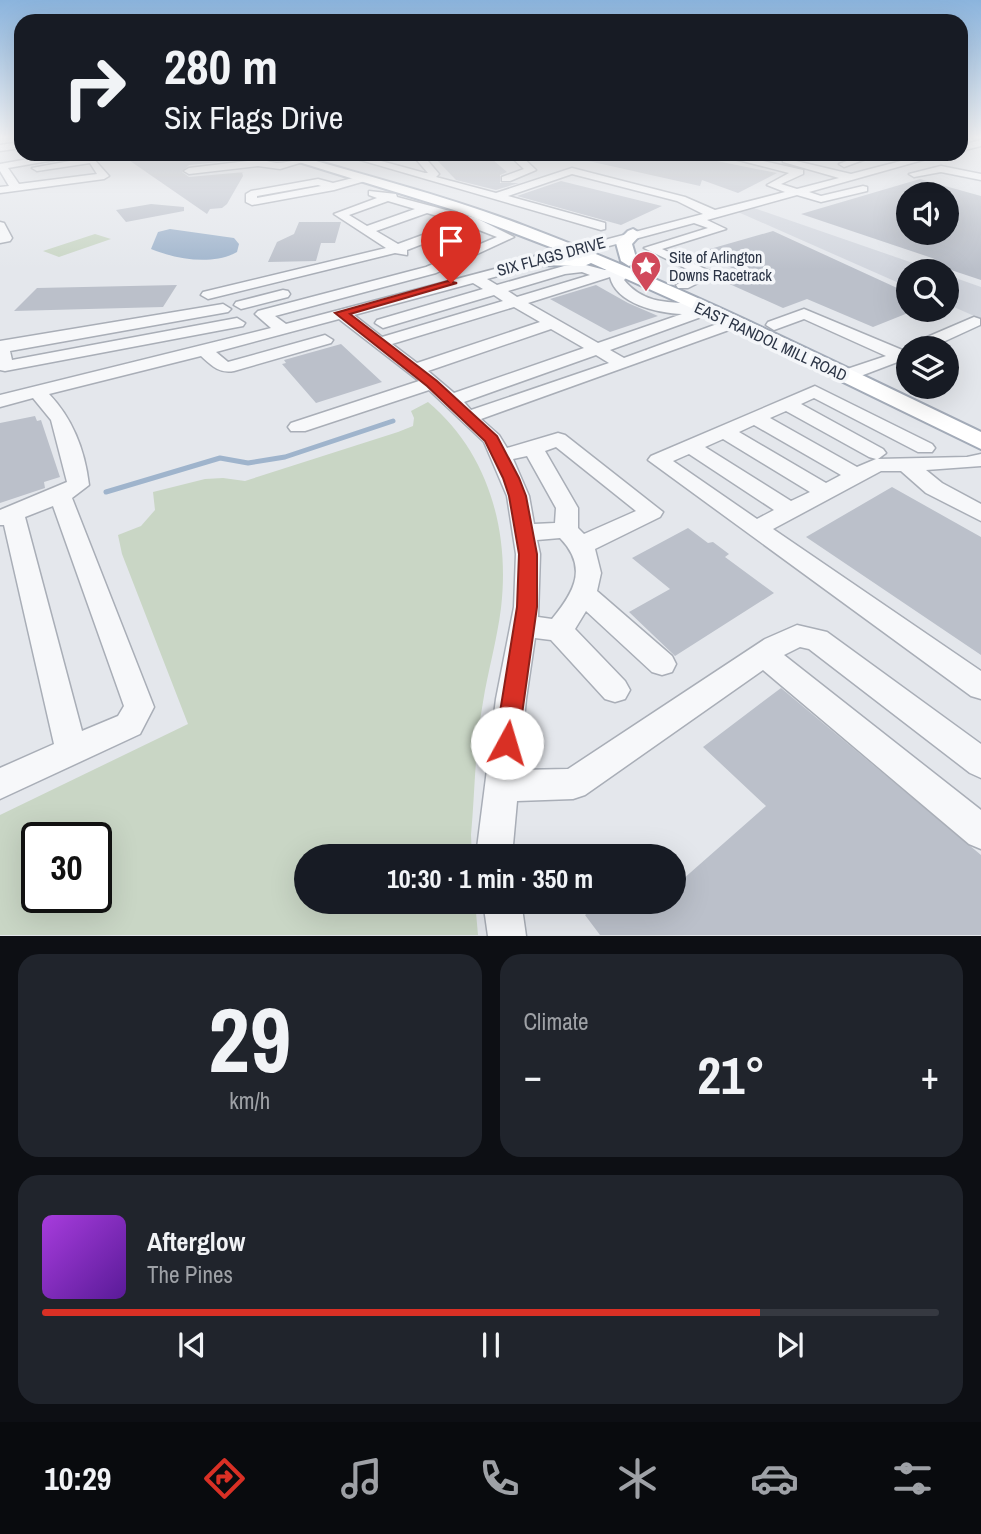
<!DOCTYPE html>
<html lang="en">
<head>
<meta charset="utf-8">
<style>
	body { margin:0; font-family:"Archivo Narrow",sans-serif; background:#20242c; color:#f1f3f6; height:100vh; display:flex; flex-direction:column; font-size:26px; white-space:nowrap }
	* { box-sizing:border-box; margin:0 }
	p { font-size:23px; color:#9ea1a6 }
	.icon { flex:none; width:38px; height:38px; fill:none; stroke:currentColor; stroke-width:2; stroke-linecap:round; stroke-linejoin:round }
	.map { position:relative; height:936px; overflow:hidden }
	.panel { display:flex; flex-direction:column; gap:18px; padding:18px; background:#0d0f14; flex:1 }
	.panel>* { flex:none }
	.hud { position:absolute; left:14px; top:14px; width:954px; height:147px; border-radius:21px; box-shadow:0 7px 28px #0002; background:#171b24; color:#f1f3f6; overflow:hidden }
	.controls { position:absolute; left:896px; top:182px; display:grid; gap:14px }
	.controls a { display:grid; place-items:center; width:63px; height:63px; border-radius:50%; background:#171b24; box-shadow:0 7px 28px #0002; font-size:35px }
	.speed { position:absolute; left:21px; top:822px; display:flex; gap:14px; font-size:35px; font-weight:700; text-align:center }
	.speed>* { display:grid; place-content:center; width:91px; height:91px; border-radius:50%; background:#171b24; box-shadow:0 7px 28px #0002; line-height:1 }
	.speed .limit { border:4px solid #111; border-radius:10px; background:#fff; color:#111 }
	.pin { position:absolute; display:grid; place-items:center; width:60px; height:60px; color:#fff; margin:-72px -30px; border-radius:50% 50% 50% 0; rotate:-45deg; box-shadow:0 0 7px #0007 }
	.pin .icon { rotate:45deg }
	.me { position:absolute; width:77px; margin:-38px; rotate:6deg; stroke-linejoin:round; filter:drop-shadow(0 0 5px #0008) }
	.turn { display:flex; align-items:center; gap:24px; height:147px; padding:0 35px; font-size:32px }
	.turn .icon { width:91px; height:91px; stroke-width:2.5 }
	.turn b { display:block; font-size:49px; line-height:60px }
	.big { font-size:52px; font-weight:700; line-height:1.1 }
	.panel .widget { flex:1; display:flex; flex-direction:column; justify-content:center; gap:10px; min-width:0; padding:0 24px; border-radius:21px; background:#20242c }
	.panel .dial { align-items:center; gap:0 }
	.dial b { font-size:91px; line-height:1 }
	.song { display:flex; align-items:center; gap:21px }
	.cover { width:84px; height:84px; border-radius:10px; background:linear-gradient(135deg,hsl(280 70% 55%),hsl(270 70% 35%)) }
	.played { height:7px; border-radius:4px; background:linear-gradient(90deg,#d93025 80%,#363941 80%) }
	.keys { display:flex; justify-content:space-around; direction:ltr }
	.heat { display:flex; justify-content:space-between; align-items:center; font-size:38px; direction:ltr }
	.panel .tiles { flex:1; display:grid; gap:18px; grid-template-columns:1fr 1fr }
	.widget:last-child { grid-column:span 2 }
	.trip { position:absolute; left:294px; top:844px; width:392px; height:70px; border-radius:35px; background:#171b24; box-shadow:0 7px 28px #0002; font-weight:700; line-height:70px; text-align:center }
	.menu { display:flex; height:112px; justify-content:space-around; align-items:center; background:#090b0e; color:#9ea1a6 }
	.menu .icon { width:49px; height:49px }
	.menu .on { color:#d93025 }
	.menu b { font-size:32px; color:#f1f3f6 }
	.map>svg:first-child { display:block }
	.built { fill:#d2d6de }
	.green { fill:#c9d6c5; fill-rule:evenodd }
	.water { fill:#9fb4cc }
	.lines { fill:none; stroke-linecap:round; stroke-linejoin:round }
	.stream { stroke:#9fb4cc; stroke-width:5 }
	.building { fill:#bbc0ca; fill-rule:evenodd }
	.minor-casing { stroke:#a9aeb7; stroke-width:3 }
	.major-casing { stroke:#a3abb8; stroke-width:4 }
	.minor { fill:#f7f8fa; fill-rule:evenodd }
	.major { fill:#fff; fill-rule:evenodd }
	.route { fill:#d93025; stroke:#8d1f18; stroke-width:2 }
	.labels { text-anchor:middle; dominant-baseline:central; stroke-width:7; stroke-linejoin:round; paint-order:stroke }
	.far-street-label { font-size:16px; fill:#2b3445; stroke:#f4f6f9 }
	.far-poi-label { font-size:16px; fill:#2b3445; stroke:#f4f6f9; text-anchor:start }
</style>
</head>
<body>
<div class="map">
<svg width="981" height="936" viewBox="0 0 981 936">
	<rect width="100%" height="100%" fill="#e4e7ec"/>
	<path class="built" d="M754,208L936,271H908V287L738,212Z
		M947,275L981,287V319L947,304Z"/>
	<path class="green" d="M95,234L111,239L59,257L43,251Z
		M428,402C489,453 510,532 501,608C497,640 488,671 483,702C475,745 475,791 471,835L472,856H306V901H475L478,935H0V815L188,724L122,554L118,535L141,526L155,510L153,492L205,479L223,478L245,481L398,432L413,426L414,418L411,411ZM37,838H96V898H37Z"/>
	<path class="water" d="M170,229L234,238L239,244L237,252C212,266 176,259 151,249L158,232Z"/>
	<g class="lines">
		<path class="stream" d="M106,492L220,458L248,463L285,457L393,421"/>
	</g>
	<path class="building" d="M120,154H234L238,160L189,165L182,172L189,177L245,172H242L243,176L227,204L222,208L210,209L207,214Z
		M431,154H486L507,172L500,175V183H519L496,190L456,180Z
		M585,154H682L777,173L738,193L702,180L700,186L584,160Z
		M920,179L981,196V280L927,262L935,259L801,214ZM908,194H947V233H908Z
		M561,181L662,206L621,225L517,196Z
		M151,204L184,207V211L126,222L116,210Z
		M299,222H341L335,243H321L316,261L268,262L277,242L294,234Z
		M773,231L908,293V313L873,327L807,299L783,308L725,282L749,275L696,253Z
		M177,285L163,307L14,311L37,288Z
		M596,285L628,303L658,316L610,332L550,299Z
		M341,344L382,382L316,403L282,364L286,363L284,360Z
		M35,416L37,421L41,420L60,477L44,482L45,488L0,503V423Z
		M892,487L981,537V655L806,537Z
		M688,528L708,543L713,542L729,554L725,557L774,593L675,656L629,612L670,589L632,558Z
		M781,688L981,855V935H600L585,915L603,901H674V887L766,806L703,747Z"/>
	<g class="lines">
		<g class="minor-casing">
			<path id="minor" d="M981,140V146L961,151V145Z
				M21,142V148L0,151V145Z
				M237,154C252,154 262,162 277,163C294,163 311,154 329,154L280,169L258,166L189,174L184,171L189,168L248,161Z
				M340,154H355L425,173H428L415,158L389,157L384,154H422L439,174L436,177L496,193L572,168L685,197L715,210L785,192L767,185L789,173L715,154H732L803,170V174L781,184L797,189L839,178L783,162V158L851,174L928,154H944L809,192L821,196L863,186L867,187V191L821,202L797,195L707,220L726,229L662,249L716,274L688,288H678L676,285L697,274L644,248L708,228L694,223L487,279L497,285L564,266L582,264L605,270L620,266L632,272L624,280C653,316 698,294 715,310L712,313L610,350L624,358L728,320H740L742,323L740,326L481,419L499,435L507,448L558,433L565,435L663,512L660,517L595,549L601,573L597,591L672,656L676,664L672,672L662,675L652,672L586,611L575,629L625,681L630,690L625,699L615,702L605,699L551,640L535,638L526,699L519,770L568,769L765,639L797,625L827,632L981,744V778L970,773L809,649L800,647L784,655L981,810V849L969,844L763,670L585,795L573,799L517,801L512,856H476L496,699L514,607L516,554L507,496L484,442L429,390L305,431H291L288,427L291,423L419,381L339,319L216,352L228,362L325,335L333,340L331,343L234,371C219,374 211,365 201,356L49,394C73,419 85,451 89,485L72,498L154,707L140,734L0,799V768L54,744L4,525H0V510L67,482L51,420L33,398L0,407V395L271,328L255,314L258,311L426,267L497,237L469,226L407,250V255L395,253L208,299L201,295L203,292L386,248L334,214L377,198L369,195V191L396,194L397,197L476,218L514,237L436,273L275,316L286,324L703,214L677,201L572,174L508,196L605,223V229L601,230ZM388,201L415,209L367,226L349,215ZM427,213L458,222L398,244L376,231ZM582,272L590,275L517,297L508,291L565,274ZM610,277C616,304 658,313 682,314L598,343L528,303ZM473,283L483,289L377,320L375,323L383,328L494,295L503,301L382,337L354,315ZM514,307L540,322L417,363L392,344ZM551,329L584,348L454,393L428,371ZM596,355L609,363L471,410L464,402ZM556,447L636,511L584,534L578,528V508L545,451ZM527,456L556,508L555,523L534,524L529,496L513,459ZM53,506L124,706L118,716L82,731L25,517ZM560,538C588,567 575,591 552,619L538,617L540,554L537,540Z
				M508,154H519L536,170L510,181H502V177L524,169Z
				M865,154H880L844,167L839,164Z
				M51,155L56,158L54,160L8,168L19,184L97,174L90,163L37,171L32,168L92,157L109,176L104,179L0,193V187L9,186L0,171V164Z
				M941,166L981,174V180L941,172L914,177L909,174Z
				M361,176L366,179L365,181L334,190L252,205L246,202V194L251,191L318,179L333,183ZM318,185L321,186L257,198V196Z
				M0,222L4,223L12,238L10,241L0,243Z
				M283,290L288,291L290,294L288,297L241,309L234,305L236,302Z
				M223,304L231,309L228,312L10,351L12,360L237,318L245,323L243,326L5,371L0,370V341Z
				M804,309L907,352L908,358L850,380H838L835,376L838,372L886,356L804,319L774,330L766,325L768,322Z
				M974,317L980,319V325L930,348H909L911,344Z
				M815,386L932,444L935,448L932,452H918L814,398L801,404L883,449L886,453L878,459L967,457L981,454V466L926,470L942,483L981,504V521L926,493L901,471H881L773,529L981,671V699L971,696L648,460L651,456ZM786,411L869,457L876,459L857,467L770,418ZM754,425L841,475L826,483L739,432ZM723,439L810,492L791,501L705,447ZM689,454L774,510L757,519L673,461Z
				M483,901H521L526,936H488Z"/>
		</g>
		<g class="major-casing">
			<path id="major" d="M273,154H292C370,177 449,197 525,226C681,285 830,360 981,432V449L687,306L591,263L584,266L537,265L529,260L537,255L573,256L571,255L454,210Z
				M633,229L641,234L632,244L637,261L629,266L621,261L616,243L628,231Z"/>
		</g>
		<use href="#minor" class="minor"/>
		<use href="#major" class="major"/>
	</g>
	<linearGradient id="sky" x2="0" y2="1"><stop stop-color="#8bb4dd"/><stop offset="0.51" stop-color="#f3f4f6"/><stop offset="1" stop-color="#f3f4f6" stop-opacity="0"/></linearGradient>
	<rect width="981" height="269" fill="url(#sky)"/>
	<path class="route" d="M448,281L457,283L350,314L437,381L497,436L519,478L526,496L537,554V607L518,743L515,750L507,753L498,750L495,743L517,607L519,554L509,496L503,478L485,441L427,386L335,313Z"/>
	<defs>
		<g id="sight-pin" transform="scale(1.575)"><path d="M0 17L-7.5 6A9.5 9.5 0 1 1 7.5 6Z" fill="#d1495b" stroke="#f4f6f9"/><path d="M0-6L1.8-2.2L6-1.7L2.9 1.2L3.7 5.4L0 3.3L-3.7 5.4L-2.9 1.2L-6-1.7L-1.8-2.2Z" fill="#fff"/></g>
	</defs>
	<g fill-rule="evenodd">
		<use href="#sight-pin" x="646" y="266"/>
	</g>
	<g class="labels">
		<g class="far-street-label">
			<text transform="translate(551 256) rotate(-15)">SIX FLAGS DRIVE</text>
			<text transform="translate(771 341) rotate(25)">EAST RANDOL MILL ROAD</text>
		</g>
		<g class="far-poi-label">
			<text x="669" y="257">Site of Arlington<tspan x="669" dy="18">Downs Racetrack</tspan></text>
		</g>
	</g>
</svg>
<div class="controls">
<a><svg class="icon" aria-label="sound" viewBox="0 0 24 24"><path d="M4 9h4l5-4v14l-5-4H4zM17 9q2 3 0 6"/></svg></a>
<a><svg class="icon" aria-label="search" viewBox="0 0 24 24"><circle cx="10" cy="10" r="6"/><path d="M15 15l6 6"/></svg></a>
<a><svg class="icon" aria-label="layers" viewBox="0 0 24 24"><path d="M12 4l9 5-9 5-9-5zM3 14l9 5 9-5"/></svg></a>
</div>
<div class="speed"><div class="limit">30</div></div>
<div class="pin" style="left:451px;top:283px;background:#d93025"><svg class="icon" aria-label="arrive" viewBox="0 0 24 24"><path d="M6 21V4h12l-3 4 3 4H6"/></svg></div>
<svg class="me" style="left:507px;top:743px" viewBox="-20 -20 40 40"><circle r="19" fill="#fff"/><path d="M0-13L10 11 0 6-10 11z" fill="#d93025"/></svg>
<div class="trip">10:30 · 1 min · 350 m</div>
<div class="hud">
<div class="turn"><svg class="icon" aria-label="right" viewBox="0 0 24 24"><path d="M7 20v-9h11M14 6l5 5-5 5"/></svg><div><b>280 m</b>Six Flags Drive</div></div>
</div>
</div>
<section class="panel">
<div class="tiles">
<div class="widget dial"><b>29</b><p>km/h</p></div>
<div class="widget"><p>Climate</p>
<div class="heat"><a>−</a><b class="big">21°</b><a>+</a></div>
</div>
<div class="widget">
<div class="song"><i class="cover"></i><div><b>Afterglow</b><p>The Pines</p></div></div>
<div class="played"></div>
<div class="keys"><svg class="icon" aria-label="previous" viewBox="0 0 24 24"><path d="M18 5L8 12l10 7zM5 5v14"/></svg><svg class="icon" aria-label="pause" viewBox="0 0 24 24"><path d="M8 5v14M16 5v14"/></svg><svg class="icon" aria-label="next" viewBox="0 0 24 24"><path d="M6 5l10 7-10 7zM19 5v14"/></svg></div>
</div>
</div>
</section>
<nav class="menu">
<b>10:29</b>
<svg class="icon on" aria-label="directions" viewBox="0 0 24 24"><path d="M12 3l9 9-9 9-9-9zM9 14v-3h6M13 9l2 2-2 2"/></svg>
<svg class="icon" aria-label="music" viewBox="0 0 24 24"><path d="M9 18V5l10-2v13"/><circle cx="6" cy="18" r="3"/><circle cx="16" cy="16" r="3"/></svg>
<svg class="icon" aria-label="phone" viewBox="0 0 24 24"><path d="M5 4h4l2 5-3 2q2 4 5 5l2-3 5 2v4C11 20 4 13 5 4z"/></svg>
<svg class="icon" aria-label="climate" viewBox="0 0 24 24"><path d="M12 3v18M4 7l16 10M4 17L20 7"/></svg>
<svg class="icon" aria-label="car" viewBox="0 0 24 24"><path d="M5 17H2v-5l4-1 3-4h7l3 4 3 1v5h-3M9 17h6M6 11h13"/><circle cx="7" cy="17" r="2"/><circle cx="17" cy="17" r="2"/></svg>
<svg class="icon" aria-label="filters" viewBox="0 0 24 24"><path d="M4 7h16M4 17h16"/><circle cx="9" cy="7" r="2"/><circle cx="15" cy="17" r="2"/></svg>
</nav>
</body>
</html>
